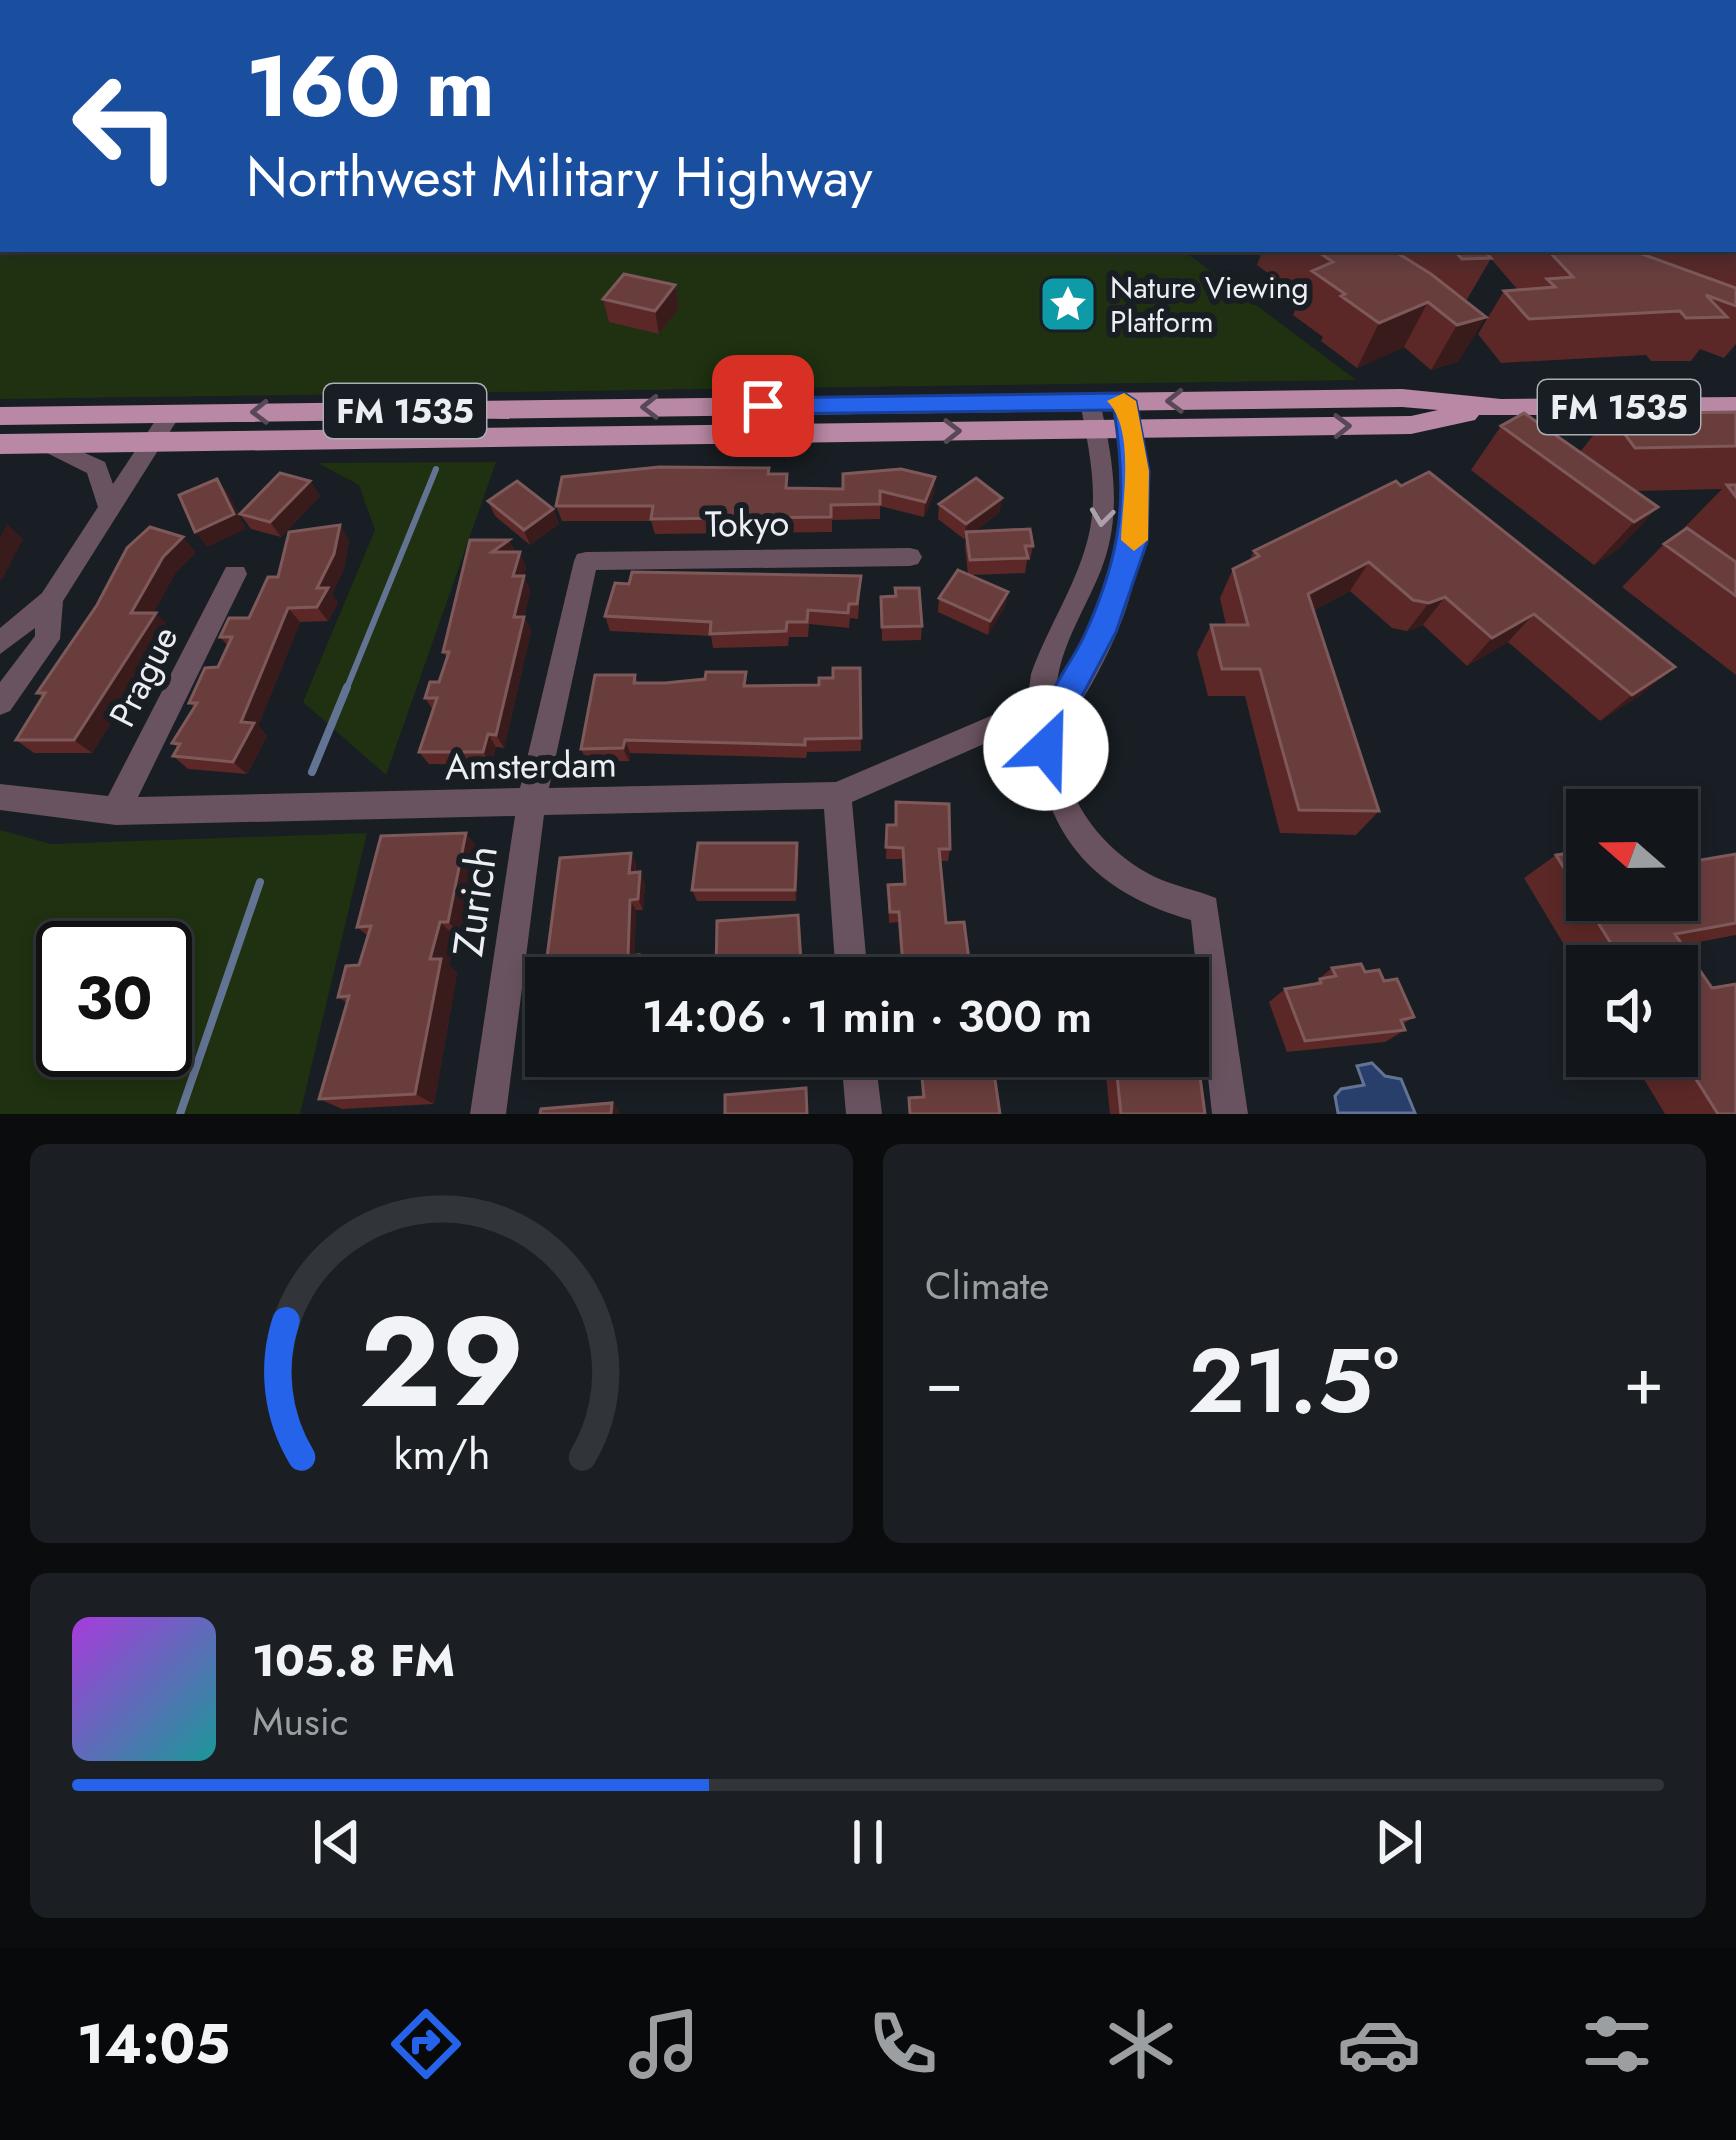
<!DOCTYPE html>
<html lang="en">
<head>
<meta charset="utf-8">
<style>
	body { margin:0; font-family:Jost,sans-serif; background:#1b1f23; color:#f1f3f6; height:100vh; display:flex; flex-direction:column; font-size:45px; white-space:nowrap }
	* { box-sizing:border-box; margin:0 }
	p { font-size:39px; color:#9c9fa2 }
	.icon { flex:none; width:66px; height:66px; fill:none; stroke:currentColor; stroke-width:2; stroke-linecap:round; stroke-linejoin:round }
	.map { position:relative; height:1114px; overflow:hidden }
	.sheet { display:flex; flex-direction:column; gap:30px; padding:30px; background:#0a0c0e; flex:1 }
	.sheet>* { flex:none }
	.top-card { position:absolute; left:0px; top:0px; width:1737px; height:252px; box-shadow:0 6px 18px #0003,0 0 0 3px #313539; background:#1a4fa0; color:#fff; overflow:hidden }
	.needle { width:78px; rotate:290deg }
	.controls { position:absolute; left:1566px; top:789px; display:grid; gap:24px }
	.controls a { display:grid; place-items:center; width:132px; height:132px; border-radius:0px; background:#12161a; box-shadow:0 6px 18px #0003,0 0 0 3px #313539; font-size:60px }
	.speed { position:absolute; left:36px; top:921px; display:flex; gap:24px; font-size:60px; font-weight:700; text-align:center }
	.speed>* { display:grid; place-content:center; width:156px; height:156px; border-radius:50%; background:#12161a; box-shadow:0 6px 18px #0003,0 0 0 3px #313539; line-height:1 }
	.speed .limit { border:6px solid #111; border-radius:18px; background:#fff; color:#111 }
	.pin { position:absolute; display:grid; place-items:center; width:102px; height:102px; color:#fff; margin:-51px; border-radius:24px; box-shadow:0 6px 18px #0006 }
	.me { position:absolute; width:132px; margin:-66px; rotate:24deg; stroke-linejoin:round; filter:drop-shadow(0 0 9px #0008) }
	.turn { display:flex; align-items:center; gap:42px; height:252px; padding:0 48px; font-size:54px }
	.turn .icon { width:156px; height:156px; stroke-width:2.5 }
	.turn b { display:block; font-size:84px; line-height:102px }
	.big { font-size:90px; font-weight:600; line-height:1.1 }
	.sheet .widget { flex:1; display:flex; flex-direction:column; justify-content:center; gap:18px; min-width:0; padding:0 42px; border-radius:18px; background:#1b1f23 }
	.sheet .dial { align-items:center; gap:0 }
	.dial svg { height:312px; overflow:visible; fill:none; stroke:#313539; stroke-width:7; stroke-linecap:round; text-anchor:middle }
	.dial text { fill:#f1f3f6; stroke:none }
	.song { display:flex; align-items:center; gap:36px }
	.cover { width:144px; height:144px; border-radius:18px; background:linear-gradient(135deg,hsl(280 70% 55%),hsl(180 70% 35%)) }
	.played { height:12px; border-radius:6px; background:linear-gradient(90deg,#2563eb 40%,#313539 40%) }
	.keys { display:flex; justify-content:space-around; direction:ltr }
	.heat { display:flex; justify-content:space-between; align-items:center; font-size:66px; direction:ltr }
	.sheet .tiles { flex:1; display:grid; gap:30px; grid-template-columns:1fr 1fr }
	.widget:last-child { grid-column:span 2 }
	.trip { position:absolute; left:525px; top:957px; width:684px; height:120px; border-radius:0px; background:#12161a; box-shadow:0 6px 18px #0003,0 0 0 3px #313539; font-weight:600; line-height:120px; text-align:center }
	.tabs { display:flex; height:192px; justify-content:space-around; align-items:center; background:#07090a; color:#9c9fa2 }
	.tabs .icon { width:84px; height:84px }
	.tabs .on { color:#2563eb }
	.tabs b { font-size:54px; color:#f1f3f6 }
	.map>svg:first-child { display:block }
	.green { fill:#1f3110; fill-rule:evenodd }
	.water { fill:#283e6b; stroke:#627394; stroke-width:3 }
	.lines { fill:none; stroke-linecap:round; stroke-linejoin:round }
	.stream-far1 { stroke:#627394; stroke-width:6 }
	.stream { stroke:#627394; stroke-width:8 }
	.minor { fill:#6a5360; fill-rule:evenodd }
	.major { fill:#b988a4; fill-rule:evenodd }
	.wall { fill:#5b2827 }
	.shaded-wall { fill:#3a1b1c }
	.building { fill:#6a3d3d; stroke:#7e595a; stroke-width:3 }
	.oneway { stroke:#584857 }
	.oneway2 { stroke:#aaa1aa }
	.route { fill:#2563eb; stroke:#184099; stroke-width:3 }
	.slow { fill:#f59e0b }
	.labels { text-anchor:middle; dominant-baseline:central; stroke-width:12; stroke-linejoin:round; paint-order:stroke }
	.far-poi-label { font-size:30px; fill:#ebeff3; stroke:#181e23; text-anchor:start }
	.shield { fill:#181e23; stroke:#acb0b5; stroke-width:3 }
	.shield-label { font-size:33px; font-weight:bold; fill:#ebeff3 }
	.street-label { font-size:36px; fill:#ebeff3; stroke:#181e23 }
	.near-street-label { font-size:42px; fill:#ebeff3; stroke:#181e23 }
</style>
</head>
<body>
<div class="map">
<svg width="1736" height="1114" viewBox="0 0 1736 1114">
	<rect width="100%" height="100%" fill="#181e23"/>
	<path class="green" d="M0,123L3,249H1181L1356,380L0,399Z
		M496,462L386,775L303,702L375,530L359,485L318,463Z
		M0,830L51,844L367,833L300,1114H0ZM63,948H165V1050H63Z"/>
	<path class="water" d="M1372,1063L1385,1076L1401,1079L1415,1113H1338L1335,1096L1341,1089L1364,1085L1357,1066Z"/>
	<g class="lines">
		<path class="stream-far1" d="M346,690L436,469"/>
		<path class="stream" d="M312,772L347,687
			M180,1114L260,882"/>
		<path class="minor" d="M1124,394L1134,401C1149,472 1149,540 1126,609C1116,638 1102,666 1087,692C1080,704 1065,718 1063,730C1055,792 1103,852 1155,877C1175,886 1196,890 1216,898L1248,1114H1212L1191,920C1096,893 1042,836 1036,735L1002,736L852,802L868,978H836L824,809L544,815L506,1114H470L515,816L116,825L0,810V784L108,796L226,567H244L247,574L138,797L520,788L574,561L577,554L586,552L910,548L918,550L922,557L918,564L910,566L596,570L549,788L836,782L1000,712L1033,711L1029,690L1031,674C1048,626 1078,583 1089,534C1099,490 1088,445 1080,402L1090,395L1100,402C1113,459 1123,514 1101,570C1085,610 1058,649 1056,693C1118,607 1133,503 1114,401Z
			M170,407L181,414L63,601L60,639L10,711L0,715V682L35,636V628L0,654V628L42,593L98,507L87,473L39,449L36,444L47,436L105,462L113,484L163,409Z
			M841,1056H875L882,1114H846Z"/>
		<path class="major" d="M1402,389L1501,399L1736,397V415H1479L1475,420L1411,434L0,454V434L1411,416L1438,410L1402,407L0,425V407Z"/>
	</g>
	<path class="wall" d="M1734,123H1736V344L1724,358L1700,349L1691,361H1651L1646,355L1501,363L1478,334L1504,291L1518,290L1492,260H1490L1466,301L1459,361L1431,370L1404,347L1357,368L1321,341L1323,337L1293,315L1301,297L1257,265L1263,249H1391L1398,253L1394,249H1734Z
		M675,285L679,308L659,334L609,322L603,299Z
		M1736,412V675L1622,587L1664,544L1684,530L1683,529L1722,489L1635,491L1658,507L1617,550L1594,565L1471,470L1501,426L1580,452L1610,414Z
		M769,474L788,488L843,489L935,477L934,493L924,517L880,506V519L832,520V532L655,534L651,521H562L556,506Z
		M310,481L320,496L281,537L251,529L240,514Z
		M1396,481L1642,694L1600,721L1508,642L1467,666L1423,625L1407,631L1392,628L1350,591L1313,611L1379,811L1356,835L1280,833L1245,696H1208L1197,653L1211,625H1226L1220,598L1233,569L1249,561L1254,551Z
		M1002,498L999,513L975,531L1033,546L1030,560H1027L1025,573L971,575L1008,592L1005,606L988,635L938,612L939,598L968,574L965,547L966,538L964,539L938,519L939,504Z
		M488,501L553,509L559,524L530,545L495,516Z
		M349,540L344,568L332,594L338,603L328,621L300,622L258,726L267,736L247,774L188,769L173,756L178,748L172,743L194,707L189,703L218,667L228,646L220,637L249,618L278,577Z
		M509,540L515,552L526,567L524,576L530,591L524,617L531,631L504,748L496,747L491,765L429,764L419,752L433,710L425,698L439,682L447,658L443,652Z
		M196,552L176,572L153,613L170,628L92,753H34L16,740L42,697L37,693Z
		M861,576L858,619L850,618L849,628L809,624L808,637H789L788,646L713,648L711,636L610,631L605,616L629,584Z
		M881,597L922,626L921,640L882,641Z
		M860,668L861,751L807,752L806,758L630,753L629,761L587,762L581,749L635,675L638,683L819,685Z
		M887,825H895L950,849L948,861H940L946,923L971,975L970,978H902L898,922L889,923L888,896V885L904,884L902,859H886Z
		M797,843L799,854L796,901H697L692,890Z
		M480,850L463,937H456L449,965L457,973L434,1104L342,1109L319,1099L347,1003L338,997L359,965L368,936L357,927Z
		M631,853L636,864V873L640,872L645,883L643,910H636L634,955H639L645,965L644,978H546V992L543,988L560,858Z
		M1736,854V935L1683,945L1736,1114H1665L1630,1056H1677V966H1587V983L1524,878L1556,855L1587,900Z
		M800,925L803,978H718L716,973Z
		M1332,968L1365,972L1384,981L1414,1017L1403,1024L1405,1030L1385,1042L1287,1052L1269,1002L1285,989L1312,985Z
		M546,1056H625L623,1074H539L530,1067Z
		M718,1056H798V1059L721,1062Z
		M909,1056H982L984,1067L1000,1114H909V1098L922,1097L919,1060L909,1061Z
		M1104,1056H1174V1060L1205,1114H1110Z"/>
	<path class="shaded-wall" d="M675,285L679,308L659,334L655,311Z
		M1428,302L1404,347L1357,368L1379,323Z
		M1486,317L1459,361L1431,370L1457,325Z
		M935,477L934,493L924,517L925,502Z
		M217,479L229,494L246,529L207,547L195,532Z
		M310,481L320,496L281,537L270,522Z
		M1002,498L999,513L967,537L966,532L964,539L966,524Z
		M1658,507L1617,550L1594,565L1634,522Z
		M553,509L559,524L530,545L524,530Z
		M7,524L23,539L2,580L0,579V537Z
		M340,525L349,540L344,568L332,594L338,603L328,621L317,607V588Z
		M183,537L196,552L176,572L145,628L131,613L163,557Z
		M509,540L516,555L492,552Z
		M520,552L526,567L520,591L513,576Z
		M1369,562L1350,591L1291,623L1308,594Z
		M524,576L530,591L521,631L514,617Z
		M1008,592L1005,606L988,635L990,621Z
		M1445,597L1423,625L1407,631L1429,603Z
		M288,608L300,622L258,726L267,736L247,774L233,762L241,722Z
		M156,613L170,628L92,753L74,740Z
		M1534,614L1508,642L1467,666L1492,638Z
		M524,617L531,631L504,748L496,735Z
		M1675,667L1642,694L1600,721L1632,695Z
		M488,734L496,747L491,765L483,752Z
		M625,740L630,753L629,761L623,748Z
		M466,833L480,850L463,937L448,922Z
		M797,843L799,854L796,901L795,890Z
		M631,853L636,864L634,884L629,873Z
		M640,872L645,883L643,910L638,899Z
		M630,900L636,910L634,966L628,956Z
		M440,922L456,937L449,965L457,973L434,1104L415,1094L430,959Z
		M639,955L645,965L644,978H639Z
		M618,1056H625L623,1074L616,1067Z
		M612,1103L619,1110V1114H611Z"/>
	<path class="building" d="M1736,152V235H1734V153Z
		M1314,249H1391L1431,274L1486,317L1457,325L1428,302L1379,323L1341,296L1345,294L1312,271L1333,262Z
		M1453,249H1483L1491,258L1462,259Z
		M1547,249H1628L1736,288V306L1706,295L1727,317L1686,318L1680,311L1529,319L1504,291L1555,287L1547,279L1573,277Z
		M624,274L675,285L655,311L603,299Z
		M1736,412V446L1635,448L1610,414Z
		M1524,413L1658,507L1634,522L1501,426Z
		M659,467L769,468L768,474H787L786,488L843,489V474L901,469L935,477L925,502L880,491V504L831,505V517L651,519L653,506H556L562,477Z
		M1429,472L1675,667L1632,695L1534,614L1492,638L1445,597L1429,603L1413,600L1369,562L1308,594L1379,811L1299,810L1260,669H1222L1211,625H1248L1233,569L1259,556L1254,551L1396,481L1401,486Z
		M280,473L310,481L270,522L240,514Z
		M976,478L1002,498L966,524L939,504Z
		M217,479L234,514L195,532L179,495Z
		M517,481L553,509L524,530L488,501Z
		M1727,485H1736V497Z
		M340,525L334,554L317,588H328L317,607L288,608L241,722L254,723L233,762L173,756L180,744L172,743L197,703H189L205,668L218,667L232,637H220L229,618H249L268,577H278L289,532Z
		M150,527L183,537L163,557L131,613H156L74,740H16L45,693H37L97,605L127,548Z
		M1687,528L1736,562V596L1664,544Z
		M1030,529L1033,546H1025L1028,558L970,560L966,532Z
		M470,540H509L492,552H520L513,576H524L514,617H524L496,735L488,734L483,752H419L437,698H425L430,682H439L449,652H443Z
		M958,570L1008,592L990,621L939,598Z
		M632,572L861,576L857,604H849L848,613L808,610L807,622H787L786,631L710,634L711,622L605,616L615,583L629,584Z
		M895,588H919L922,626L882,627L881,597L896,596Z
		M833,668H860L861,738L805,739V745L625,740L623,748L581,749L595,675H635L634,683H665L705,679L706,672H746L744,686L819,685V678H833Z
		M896,802L949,804L950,849H939L946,923L964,922L971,975L956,976V978H904L899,912H890L888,885L905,884L903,848L886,847L887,825H896Z
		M466,833L448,922H440L430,959H441L415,1094L319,1099L349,996L338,997L346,966L359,965L371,926L357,927L381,836Z
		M698,843H797L795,890H692Z
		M1587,850V900H1677V864L1736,854V923L1675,934L1712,988L1736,984V1114H1718L1677,1049V966H1625L1556,855Z
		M631,853L629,873L640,872L638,899L630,900L628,956L639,955L638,977L546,978V988H543L560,858Z
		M798,915L802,978H732V972L716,973L717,921Z
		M1361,964L1365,972L1379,970L1384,981L1397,979L1414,1017L1401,1020L1405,1030L1305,1041L1285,989L1321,983L1320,979L1336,976L1332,968Z
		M541,1012H546V1056H618L616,1067H530Z
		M920,1056H982L984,1067L993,1066L1000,1114H910L909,1098L924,1097Z
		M1115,1056H1174V1060L1198,1062L1205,1114H1121Z
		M806,1088L807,1114H725V1095Z
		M612,1103L611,1114H540L541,1109Z"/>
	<defs><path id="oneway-chevron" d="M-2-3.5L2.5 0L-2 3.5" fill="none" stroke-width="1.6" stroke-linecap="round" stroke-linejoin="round" transform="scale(3)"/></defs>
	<g class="oneway">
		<use href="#oneway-chevron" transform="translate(1175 401) rotate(179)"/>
		<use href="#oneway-chevron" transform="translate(650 407) rotate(179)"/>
		<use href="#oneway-chevron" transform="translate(260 412) rotate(179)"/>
		<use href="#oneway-chevron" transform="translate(1342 426) rotate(-1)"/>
		<use href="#oneway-chevron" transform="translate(952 431) rotate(-1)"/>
	</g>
	<use class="oneway2" href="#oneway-chevron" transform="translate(1102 517) rotate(97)"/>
	<linearGradient id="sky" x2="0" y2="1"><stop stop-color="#0d1013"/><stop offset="0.44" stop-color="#374150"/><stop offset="1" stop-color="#374150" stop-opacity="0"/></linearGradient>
	<rect width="1736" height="278" fill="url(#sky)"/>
	<path class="route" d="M1124,393L1136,401L1149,471L1147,542L1116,632L1065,728L1058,758L1046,762L1035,758C1020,726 1071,667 1085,634C1122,553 1128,497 1114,410L763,414L751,406L763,398Z"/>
	<path class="slow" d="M1124,393L1136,401L1149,471L1148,540L1134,551L1121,540C1122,503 1136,429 1107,401Z"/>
	<defs>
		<g id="sight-square" transform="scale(3)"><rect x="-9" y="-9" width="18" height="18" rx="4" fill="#0f9aa8" stroke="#181e23"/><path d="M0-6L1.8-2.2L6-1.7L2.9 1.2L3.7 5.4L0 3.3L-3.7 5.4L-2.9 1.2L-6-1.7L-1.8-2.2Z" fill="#fff"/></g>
	</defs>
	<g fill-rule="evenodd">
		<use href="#sight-square" x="1068" y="304"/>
	</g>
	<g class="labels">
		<g class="far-poi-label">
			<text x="1110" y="287">Nature Viewing<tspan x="1110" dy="34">Platform</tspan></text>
		</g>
		<g class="shield">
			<rect x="1538" y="380" width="162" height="54" rx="9"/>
			<rect x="324" y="384" width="162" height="54" rx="9"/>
		</g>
		<g class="shield-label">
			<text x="1619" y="407">FM 1535</text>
			<text x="405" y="411">FM 1535</text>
		</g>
		<g class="street-label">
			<text transform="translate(747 523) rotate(-1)">Tokyo</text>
			<text transform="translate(143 676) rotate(-63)">Prague</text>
			<text transform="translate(531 765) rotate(-1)">Amsterdam</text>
		</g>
		<g class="near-street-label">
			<text transform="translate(475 901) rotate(-82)">Zurich</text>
		</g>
	</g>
</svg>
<div class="controls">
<a><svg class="needle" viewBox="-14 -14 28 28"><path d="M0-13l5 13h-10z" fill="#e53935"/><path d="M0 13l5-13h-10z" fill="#9c9fa2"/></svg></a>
<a><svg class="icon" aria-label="sound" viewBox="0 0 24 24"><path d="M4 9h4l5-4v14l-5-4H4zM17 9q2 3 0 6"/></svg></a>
</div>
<div class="speed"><div class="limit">30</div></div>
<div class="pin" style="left:763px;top:406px;background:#d93025"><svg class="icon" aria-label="arrive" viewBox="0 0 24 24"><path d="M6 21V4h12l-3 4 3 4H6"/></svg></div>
<svg class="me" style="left:1046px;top:748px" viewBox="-20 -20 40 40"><circle r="19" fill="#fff"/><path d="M0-13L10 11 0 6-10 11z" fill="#2563eb"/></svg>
<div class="trip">14:06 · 1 min · 300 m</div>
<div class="top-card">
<div class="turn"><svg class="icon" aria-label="left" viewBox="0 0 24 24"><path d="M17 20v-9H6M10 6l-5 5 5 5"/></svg><div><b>160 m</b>Northwest Military Highway</div></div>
</div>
</div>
<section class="sheet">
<div class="tiles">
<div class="widget dial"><svg viewBox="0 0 100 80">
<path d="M14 69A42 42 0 1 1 86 69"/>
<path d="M14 69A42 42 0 0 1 10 34" stroke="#2563eb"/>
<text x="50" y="56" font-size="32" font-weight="700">29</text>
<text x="50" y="72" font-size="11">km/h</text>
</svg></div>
<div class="widget"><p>Climate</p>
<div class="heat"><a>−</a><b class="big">21.5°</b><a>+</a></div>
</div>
<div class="widget">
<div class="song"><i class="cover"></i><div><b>105.8 FM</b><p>Music</p></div></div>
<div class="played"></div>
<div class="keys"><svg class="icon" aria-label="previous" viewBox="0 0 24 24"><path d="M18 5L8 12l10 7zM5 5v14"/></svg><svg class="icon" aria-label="pause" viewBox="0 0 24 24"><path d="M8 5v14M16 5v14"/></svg><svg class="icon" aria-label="next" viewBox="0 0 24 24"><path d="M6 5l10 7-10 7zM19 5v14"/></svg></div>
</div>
</div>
</section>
<nav class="tabs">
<b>14:05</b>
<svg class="icon on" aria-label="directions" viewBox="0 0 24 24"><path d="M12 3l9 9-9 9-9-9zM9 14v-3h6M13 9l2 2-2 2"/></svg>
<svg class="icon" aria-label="music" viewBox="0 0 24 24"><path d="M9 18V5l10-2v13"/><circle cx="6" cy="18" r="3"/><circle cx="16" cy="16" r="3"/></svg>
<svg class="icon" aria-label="phone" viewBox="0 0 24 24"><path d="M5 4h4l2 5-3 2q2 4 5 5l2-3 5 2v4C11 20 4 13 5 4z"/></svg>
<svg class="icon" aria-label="climate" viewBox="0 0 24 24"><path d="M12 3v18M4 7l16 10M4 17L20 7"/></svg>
<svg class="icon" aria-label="car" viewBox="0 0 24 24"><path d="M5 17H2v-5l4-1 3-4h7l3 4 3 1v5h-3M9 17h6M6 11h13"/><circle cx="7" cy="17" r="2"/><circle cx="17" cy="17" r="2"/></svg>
<svg class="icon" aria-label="filters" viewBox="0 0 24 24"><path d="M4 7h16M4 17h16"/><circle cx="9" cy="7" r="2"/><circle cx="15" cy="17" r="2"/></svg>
</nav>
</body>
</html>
